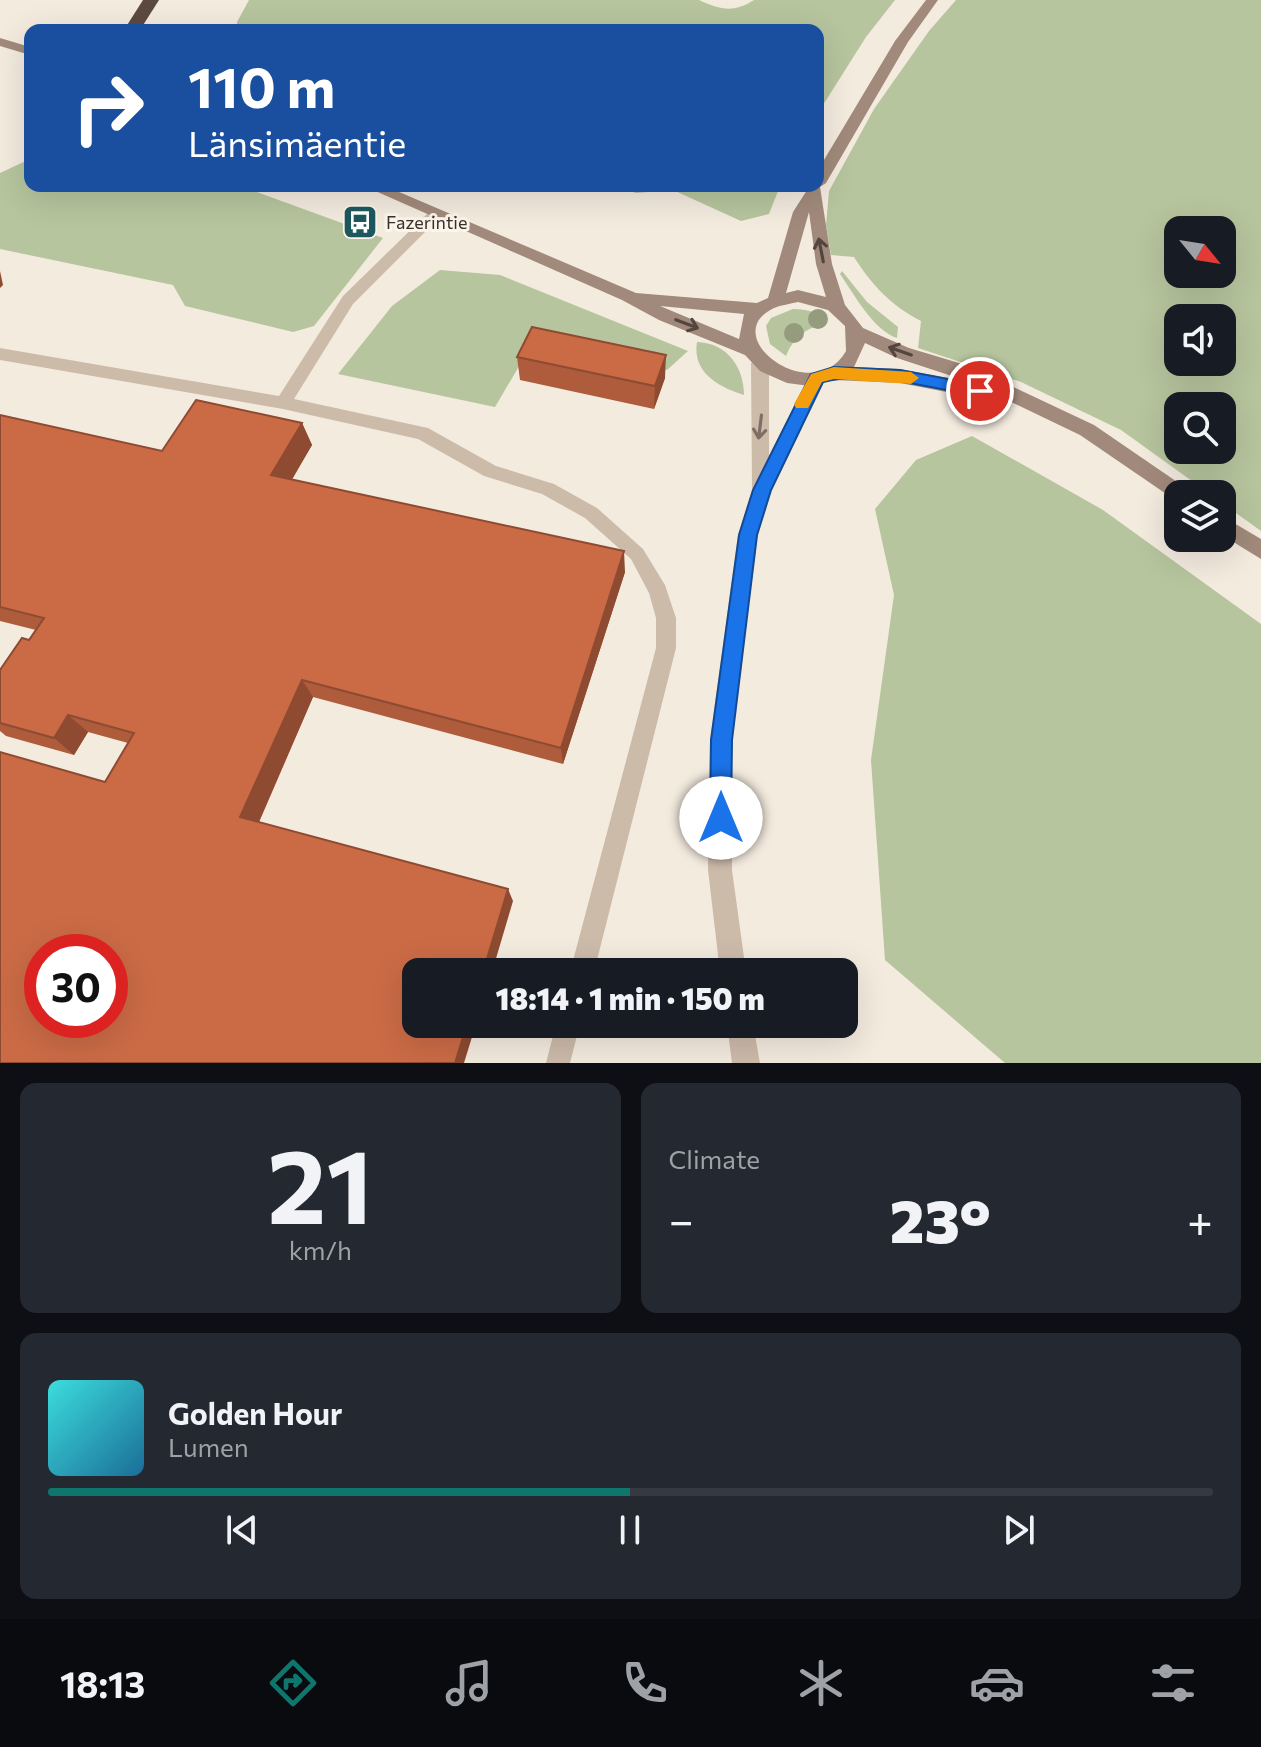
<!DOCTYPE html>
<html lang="en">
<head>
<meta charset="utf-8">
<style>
	body { margin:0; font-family:Commissioner,sans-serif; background:#242831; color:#f1f3f6; height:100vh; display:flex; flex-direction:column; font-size:30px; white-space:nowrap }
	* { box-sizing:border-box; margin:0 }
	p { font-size:26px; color:#9ea1a6 }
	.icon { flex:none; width:44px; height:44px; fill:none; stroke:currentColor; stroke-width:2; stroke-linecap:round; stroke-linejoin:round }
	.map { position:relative; height:1063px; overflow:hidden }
	.panel { display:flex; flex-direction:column; gap:20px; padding:20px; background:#0d0f14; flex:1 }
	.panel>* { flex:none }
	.banner { position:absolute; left:24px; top:24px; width:800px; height:168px; border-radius:16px; box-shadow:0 8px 32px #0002; background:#1a4fa0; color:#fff; overflow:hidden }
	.needle { width:52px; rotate:120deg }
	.buttons { position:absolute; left:1164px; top:216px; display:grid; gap:16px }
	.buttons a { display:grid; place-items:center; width:72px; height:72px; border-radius:16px; background:#171b24; box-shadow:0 8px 32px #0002; font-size:40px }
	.speed { position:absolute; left:24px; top:934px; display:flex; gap:16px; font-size:40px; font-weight:700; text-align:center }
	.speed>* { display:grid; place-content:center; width:104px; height:104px; border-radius:50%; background:#171b24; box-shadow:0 8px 32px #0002; line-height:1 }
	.speed .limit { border:12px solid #d22; background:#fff; color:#111 }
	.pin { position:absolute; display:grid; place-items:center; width:68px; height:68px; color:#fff; margin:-34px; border:4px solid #fff; border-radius:50%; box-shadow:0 2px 8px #0007 }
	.me { position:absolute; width:88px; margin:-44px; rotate:0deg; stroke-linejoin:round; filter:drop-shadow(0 0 6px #0008) }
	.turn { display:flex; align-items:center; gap:28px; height:168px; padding:0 32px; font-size:36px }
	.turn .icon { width:104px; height:104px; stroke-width:2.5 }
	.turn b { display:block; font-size:56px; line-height:68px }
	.big { font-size:60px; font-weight:800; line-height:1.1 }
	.panel .tile { flex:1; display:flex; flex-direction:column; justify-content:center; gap:12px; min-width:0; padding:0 28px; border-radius:16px; background:#242831 }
	.panel .dial { align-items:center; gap:0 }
	.dial b { font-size:104px; line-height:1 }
	.song { display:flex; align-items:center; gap:24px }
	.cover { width:96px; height:96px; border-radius:12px; background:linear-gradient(135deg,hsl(180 70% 55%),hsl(200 70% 35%)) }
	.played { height:8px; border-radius:4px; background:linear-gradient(90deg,#0f766e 50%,#363941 50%) }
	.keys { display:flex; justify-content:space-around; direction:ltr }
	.heat { display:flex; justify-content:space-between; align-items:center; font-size:44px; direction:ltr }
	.panel .tiles { flex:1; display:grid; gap:20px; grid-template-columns:1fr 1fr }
	.tile:last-child { grid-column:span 2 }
	.trip { position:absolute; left:402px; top:958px; width:456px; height:80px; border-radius:16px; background:#171b24; box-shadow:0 8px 32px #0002; font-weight:800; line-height:80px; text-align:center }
	.tab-bar { display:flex; height:128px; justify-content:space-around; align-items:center; background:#090b0e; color:#9ea1a6 }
	.tab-bar .icon { width:56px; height:56px }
	.tab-bar .active { color:#0f766e }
	.tab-bar b { font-size:36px; color:#f1f3f6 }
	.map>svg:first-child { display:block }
	.green { fill:#b6c59e; fill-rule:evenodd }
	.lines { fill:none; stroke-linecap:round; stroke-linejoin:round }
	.service { fill:#cdbbaa; fill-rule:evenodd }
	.minor { fill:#cdbbaa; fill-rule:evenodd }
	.secondary { fill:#a18a7b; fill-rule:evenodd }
	.motorway { fill:#5c4a41; fill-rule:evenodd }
	.tree { fill:#959b7d }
	.wall { fill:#af5c3c }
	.shaded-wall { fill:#8e4b31 }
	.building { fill:#cb6b46; stroke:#8e4b31; stroke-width:2; fill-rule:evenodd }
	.oneway { stroke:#54463e }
	.oneway2 { stroke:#7d6f64 }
	.route { fill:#1a73e8; stroke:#114b97; stroke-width:2 }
	.slow { fill:#f59e0b }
	.labels { text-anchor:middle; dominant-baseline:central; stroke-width:6; stroke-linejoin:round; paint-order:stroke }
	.far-poi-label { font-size:18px; fill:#3b302a; stroke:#fbf5ec; text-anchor:start }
</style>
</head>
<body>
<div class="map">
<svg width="1261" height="1063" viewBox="0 0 1261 1063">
	<rect width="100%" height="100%" fill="#f4ebdf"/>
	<path class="green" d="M249,0H699C720,10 734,13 754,0H895L866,37L818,113V30H237V22Z
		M956,0H1261V531L1222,503V494H1210L1121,430L1021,382L918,348L921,321C890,305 872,285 854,257L831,255L826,225L829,191L874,109L929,31ZM1178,230H1222V274H1178ZM1178,318H1222V362H1178ZM1178,406H1222V450H1178Z
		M30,159V186H240L383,238L314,326L293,332L185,306L173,285L0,249V173Z
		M613,186H780L769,214L741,221L673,190L636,193Z
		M440,270L500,275L688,351L667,370L535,339L495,407L338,374L392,306Z
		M842,271L867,302L898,327L897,338C873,330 854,294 840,274Z
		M793,309C805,309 822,312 827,323C807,328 794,336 786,356L770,344L766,326L771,318Z
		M697,342C727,343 744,367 744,395C719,387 692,373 697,342Z
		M972,436L1103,510L1261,624V1063H1005L885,960L871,760L894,595L875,509L916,460Z"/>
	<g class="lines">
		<path class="service" d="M435,209L442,214L440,217L353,304L294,399L428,428L496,466L554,484L597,508L643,549L665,585L676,618V648L594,972H570L656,648V618L649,593L631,559L585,518L542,494L484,476L418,439L283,409L0,360V348L279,396L343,296L430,211Z
			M556,1024H580L570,1063H546Z"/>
		<path class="minor" d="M760,357L769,363V456L811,373H823L826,378L772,490L758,535L732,740V870L746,972H720L708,870L710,740L738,535L752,490L751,363Z
			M727,1024H753L760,1063H732Z"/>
		<path class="secondary" d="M926,0H938L908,42L826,183L820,187L832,264L845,305L863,328L909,348L969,366L1094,425L1186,488L1189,494H1178V502L1080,435L1001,397L993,401L900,383L835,380L810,386L787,383L760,371L745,355L659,320L622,300L364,186H385L636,293L757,303L768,298L793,212L809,187L818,186V170L895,41ZM809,212L816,264L826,297L798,290L786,293ZM798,302L828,310L845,326L846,351C813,409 715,336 774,308C781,305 790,304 798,302ZM660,306L744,314L739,339ZM865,343L897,358L973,383L900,369L854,367Z
			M0,38L30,47V55L0,46Z
			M1222,516L1261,539V559L1222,535Z"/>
		<path class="motorway" d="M143,0H159L140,30H124Z"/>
	</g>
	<g class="tree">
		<circle cx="818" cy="319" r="10"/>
		<circle cx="794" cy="333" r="10"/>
	</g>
	<path class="wall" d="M517,357L665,378L654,409L520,380Z
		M0,415L162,451L302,423L312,445L291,480L625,572L563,764L313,697L259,822L513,901L105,782L128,743L88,732L74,755L6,736L0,731V670L29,640L36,630L0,621Z"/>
	<path class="shaded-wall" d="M0,271L3,285L0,288Z
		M666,355L665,378L654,409L655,386Z
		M302,423L312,445L282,497L271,475Z
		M624,551L625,572L563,764L561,748Z
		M302,680L313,697L255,831L240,817Z
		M68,715L88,732L74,755L54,738Z
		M508,889L513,901L492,972H483Z
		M467,1024H476L464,1063H455Z"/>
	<path class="building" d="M532,327L666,355L655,386L517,357Z
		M196,400L302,423L271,475L624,551L561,748L302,680L240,817L508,889L483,972H416V1024H467L455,1063H0V752L105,782L134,733L68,715L54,738L0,723V670L22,638L29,640L44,618L0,607V415L162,451ZM42,952H110V1020H42Z"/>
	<defs><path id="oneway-shaft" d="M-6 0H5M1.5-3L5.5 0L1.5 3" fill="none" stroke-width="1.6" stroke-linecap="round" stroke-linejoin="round" transform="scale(2)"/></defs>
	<g class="oneway">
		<use href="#oneway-shaft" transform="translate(821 250) rotate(-101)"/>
		<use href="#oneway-shaft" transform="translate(687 324) rotate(21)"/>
		<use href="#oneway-shaft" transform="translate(900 351) rotate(-161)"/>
	</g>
	<use class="oneway2" href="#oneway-shaft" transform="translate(760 427) rotate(97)"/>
	<path class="route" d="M834,367L900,370L980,385L988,391L980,397C933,388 869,370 823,382L771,490L757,535L732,740L731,818L728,826L721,829L713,826L710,818L711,740L739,535L753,490L811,374Z"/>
	<path class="slow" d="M834,367L911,372L919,378L911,384L834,379L822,382L808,408H796L794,404L811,374Z"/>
	<defs>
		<g id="bus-square" transform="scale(1.8)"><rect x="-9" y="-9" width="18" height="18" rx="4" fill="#1d585f" stroke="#fbf5ec"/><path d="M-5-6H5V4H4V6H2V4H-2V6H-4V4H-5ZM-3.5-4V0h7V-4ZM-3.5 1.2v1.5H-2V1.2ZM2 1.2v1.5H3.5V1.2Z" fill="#fff"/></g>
	</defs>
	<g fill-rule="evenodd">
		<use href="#bus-square" x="360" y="222"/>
	</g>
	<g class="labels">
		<g class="far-poi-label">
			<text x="386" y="222">Fazerintie</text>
		</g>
	</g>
</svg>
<div class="buttons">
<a><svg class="needle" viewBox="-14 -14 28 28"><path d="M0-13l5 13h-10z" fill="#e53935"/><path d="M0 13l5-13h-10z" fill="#9ea1a6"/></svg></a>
<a><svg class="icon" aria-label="sound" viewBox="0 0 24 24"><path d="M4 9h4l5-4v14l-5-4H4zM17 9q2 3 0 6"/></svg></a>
<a><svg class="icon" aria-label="search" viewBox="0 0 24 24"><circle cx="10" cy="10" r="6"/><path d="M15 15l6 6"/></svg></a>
<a><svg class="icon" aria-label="layers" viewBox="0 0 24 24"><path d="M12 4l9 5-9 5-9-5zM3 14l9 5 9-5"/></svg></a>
</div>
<div class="speed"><div class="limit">30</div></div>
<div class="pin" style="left:980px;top:391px;background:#d93025"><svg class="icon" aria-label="arrive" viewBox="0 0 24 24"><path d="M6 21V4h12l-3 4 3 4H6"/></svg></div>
<svg class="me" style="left:721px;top:818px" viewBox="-20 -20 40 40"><circle r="19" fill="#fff"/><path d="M0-13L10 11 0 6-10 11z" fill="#1a73e8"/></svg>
<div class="trip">18:14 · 1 min · 150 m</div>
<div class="banner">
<div class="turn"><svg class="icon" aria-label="right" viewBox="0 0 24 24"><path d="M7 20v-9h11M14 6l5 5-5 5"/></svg><div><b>110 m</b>Länsimäentie</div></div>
</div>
</div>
<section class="panel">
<div class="tiles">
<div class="tile dial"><b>21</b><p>km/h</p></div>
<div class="tile"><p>Climate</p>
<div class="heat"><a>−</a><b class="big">23°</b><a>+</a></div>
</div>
<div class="tile">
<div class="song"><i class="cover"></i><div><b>Golden Hour</b><p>Lumen</p></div></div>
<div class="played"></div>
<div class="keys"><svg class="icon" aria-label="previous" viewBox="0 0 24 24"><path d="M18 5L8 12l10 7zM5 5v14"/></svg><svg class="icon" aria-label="pause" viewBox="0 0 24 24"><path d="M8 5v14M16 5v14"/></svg><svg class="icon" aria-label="next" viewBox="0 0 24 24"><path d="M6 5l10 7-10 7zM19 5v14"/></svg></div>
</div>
</div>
</section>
<nav class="tab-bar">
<b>18:13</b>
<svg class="icon active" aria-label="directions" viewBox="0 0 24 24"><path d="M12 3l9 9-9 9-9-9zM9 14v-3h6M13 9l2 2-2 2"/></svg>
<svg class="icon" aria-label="music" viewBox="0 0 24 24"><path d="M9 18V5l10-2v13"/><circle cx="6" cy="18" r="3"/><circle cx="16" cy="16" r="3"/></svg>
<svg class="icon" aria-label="phone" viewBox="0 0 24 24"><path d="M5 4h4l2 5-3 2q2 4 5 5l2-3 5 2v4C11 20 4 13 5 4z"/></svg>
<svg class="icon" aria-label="climate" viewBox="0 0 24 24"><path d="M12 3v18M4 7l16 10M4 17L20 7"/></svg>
<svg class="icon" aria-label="car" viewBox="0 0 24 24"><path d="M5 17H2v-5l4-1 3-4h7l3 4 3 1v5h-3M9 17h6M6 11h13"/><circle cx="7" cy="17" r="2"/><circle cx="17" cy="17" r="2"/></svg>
<svg class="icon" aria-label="filters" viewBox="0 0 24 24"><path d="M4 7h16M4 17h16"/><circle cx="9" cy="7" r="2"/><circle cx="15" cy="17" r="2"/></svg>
</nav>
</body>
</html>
